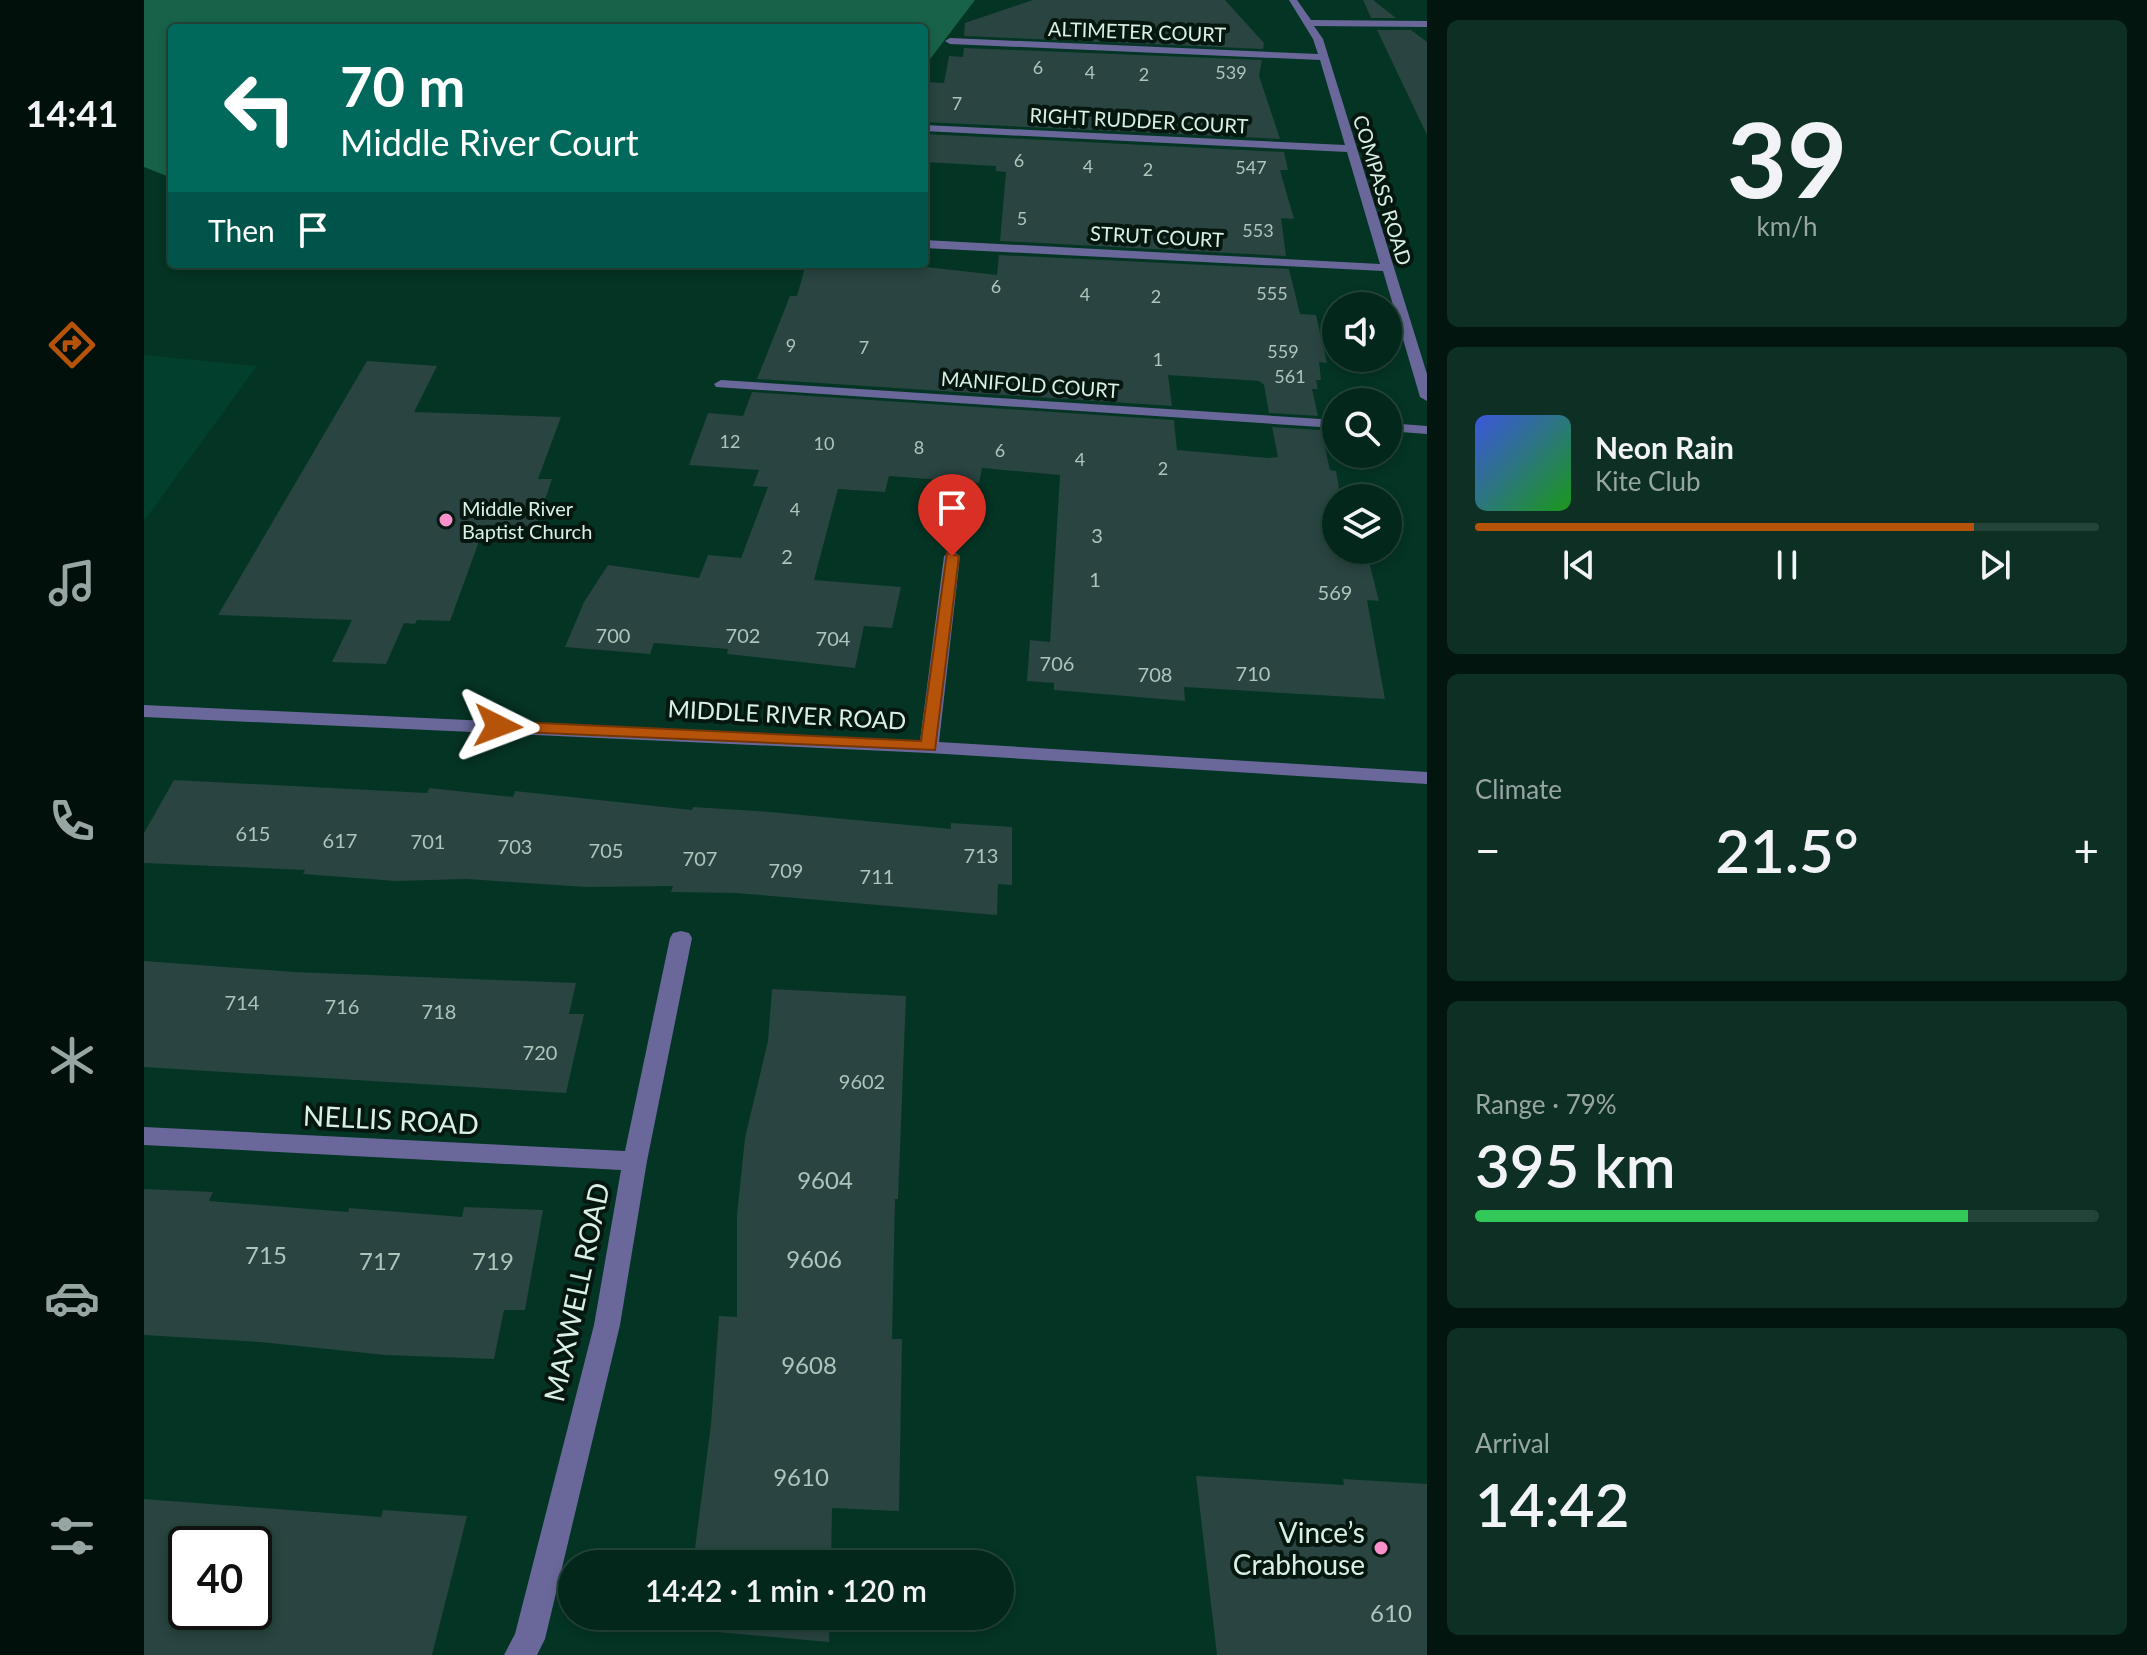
<!DOCTYPE html>
<html lang="en">
<head>
<meta charset="utf-8">
<style>
	body { margin:0; font-family:Lato,sans-serif; background:#0d2f24; color:#f1f3f6; height:100vh; display:flex; flex-direction:column; font-size:30px; white-space:nowrap }
	* { box-sizing:border-box; margin:0 }
	p { font-size:26px; color:#97a5a3 }
	.icon { flex:none; width:44px; height:44px; fill:none; stroke:currentColor; stroke-width:2; stroke-linecap:round; stroke-linejoin:round }
	.map { position:relative; flex:1; overflow:hidden }
	.drawer { display:flex; flex-direction:column; gap:20px; padding:20px; background:#02150f; width:720px }
	.drawer>* { flex:none }
	.banner { position:absolute; left:24px; top:24px; width:760px; height:244px; border-radius:8px; box-shadow:0 4px 12px #0003,0 0 0 2px #24443a; background:#00695c; color:#fff; overflow:hidden }
	.tools { position:absolute; left:1178px; top:292px; display:grid; gap:16px }
	.tools a { display:grid; place-items:center; width:80px; height:80px; border-radius:50%; background:#03271b; box-shadow:0 4px 12px #0003,0 0 0 2px #24443a; font-size:40px }
	.speed { position:absolute; left:24px; top:1526px; display:flex; gap:16px; font-size:40px; font-weight:700; text-align:center }
	.speed>* { display:grid; place-content:center; width:104px; height:104px; border-radius:50%; background:#03271b; box-shadow:0 4px 12px #0003,0 0 0 2px #24443a; line-height:1 }
	.speed .limit { border:4px solid #111; border-radius:12px; background:#fff; color:#111 }
	.pin { position:absolute; display:grid; place-items:center; width:68px; height:68px; color:#fff; margin:-82px -34px; border-radius:50% 50% 50% 0; rotate:-45deg; box-shadow:0 0 8px #0007 }
	.pin .icon { rotate:45deg }
	.me { position:absolute; width:88px; margin:-44px; rotate:93deg; stroke-linejoin:round; filter:drop-shadow(0 0 6px #0008) }
	.turn { display:flex; align-items:center; gap:28px; height:168px; padding:0 40px; font-size:36px }
	.turn .icon { width:104px; height:104px; stroke-width:2.5 }
	.turn b { display:block; font-size:56px; line-height:68px }
	.then { display:flex; align-items:center; height:76px; padding:0 40px; background:#0003; gap:16px; font-size:30px }
	.big { font-size:60px; font-weight:600; line-height:1.1 }
	.drawer .tile { flex:1; display:flex; flex-direction:column; justify-content:center; gap:12px; min-width:0; padding:0 28px; border-radius:12px; background:#0d2f24 }
	.drawer .dial { align-items:center; gap:0 }
	.dial b { font-size:104px; line-height:1 }
	.song { display:flex; align-items:center; gap:24px }
	.cover { width:96px; height:96px; border-radius:12px; background:linear-gradient(135deg,hsl(230 70% 55%),hsl(120 70% 35%)) }
	.played { height:8px; border-radius:4px; background:linear-gradient(90deg,#b45309 80%,#24443a 80%) }
	.keys { display:flex; justify-content:space-around; direction:ltr }
	.heat { display:flex; justify-content:space-between; align-items:center; font-size:44px; direction:ltr }
	.charge { height:12px; border-radius:6px; background:linear-gradient(90deg,#34c759 79%,#24443a 0) }
	.trip { position:absolute; left:414px; top:1550px; width:456px; height:80px; border-radius:40px; background:#03271b; box-shadow:0 4px 12px #0003,0 0 0 2px #24443a; font-weight:600; line-height:80px; text-align:center }
	main { display:flex; flex:1; min-height:0 }
	.tab-bar { display:flex; flex-direction:column; width:144px; justify-content:space-around; align-items:center; background:#01100b; color:#97a5a3 }
	.tab-bar .icon { width:56px; height:56px }
	.tab-bar .on { color:#b45309 }
	.tab-bar b { font-size:36px; color:#f1f3f6 }
	.map>svg:first-child { display:block }
	.built { fill:#023f2c }
	.green { fill:#176248 }
	.building { fill:#294441; fill-rule:evenodd }
	.lines { fill:none; stroke-linecap:round; stroke-linejoin:round }
	.minor { fill:#6a689a; fill-rule:evenodd }
	.route { fill:#b45309; stroke:#753606; stroke-width:2 }
	.poi-dot { fill:#f890cc; stroke:#061710; stroke-width:3 }
	.labels { text-anchor:middle; dominant-baseline:central; stroke-width:8; stroke-linejoin:round; paint-order:stroke }
	.far-number-label { font-size:18px; fill:#adc5bc }
	.far-street-label { font-size:20px; fill:#d9f0e5; stroke:#061710 }
	.far-poi-label { font-size:20px; fill:#d9f0e5; stroke:#061710; text-anchor:start }
	.number-label { font-size:20px; fill:#adc5bc }
	.street-label { font-size:24px; fill:#d9f0e5; stroke:#061710 }
	.near-number-label { font-size:24px; fill:#adc5bc }
	.near-street-label { font-size:28px; fill:#d9f0e5; stroke:#061710 }
	.near-poi-label { font-size:28px; fill:#d9f0e5; stroke:#061710; text-anchor:end }
</style>
</head>
<body>
<main>
<nav class="tab-bar">
<b>14:41</b>
<svg class="icon on" aria-label="directions" viewBox="0 0 24 24"><path d="M12 3l9 9-9 9-9-9zM9 14v-3h6M13 9l2 2-2 2"/></svg>
<svg class="icon" aria-label="music" viewBox="0 0 24 24"><path d="M9 18V5l10-2v13"/><circle cx="6" cy="18" r="3"/><circle cx="16" cy="16" r="3"/></svg>
<svg class="icon" aria-label="phone" viewBox="0 0 24 24"><path d="M5 4h4l2 5-3 2q2 4 5 5l2-3 5 2v4C11 20 4 13 5 4z"/></svg>
<svg class="icon" aria-label="climate" viewBox="0 0 24 24"><path d="M12 3v18M4 7l16 10M4 17L20 7"/></svg>
<svg class="icon" aria-label="car" viewBox="0 0 24 24"><path d="M5 17H2v-5l4-1 3-4h7l3 4 3 1v5h-3M9 17h6M6 11h13"/><circle cx="7" cy="17" r="2"/><circle cx="17" cy="17" r="2"/></svg>
<svg class="icon" aria-label="filters" viewBox="0 0 24 24"><path d="M4 7h16M4 17h16"/><circle cx="9" cy="7" r="2"/><circle cx="15" cy="17" r="2"/></svg>
</nav>
<div class="map">
<svg width="1283" height="1655" viewBox="0 0 1283 1655">
	<rect width="100%" height="100%" fill="#043424"/>
	<path class="built" d="M0,355L113,366L0,521Z"/>
	<path class="green" d="M0,0H831L780,67V28H28V178L0,167Z"/>
	<path class="building" d="M889,0H1081L1120,43L1119,49L820,36L821,23Z
		M1219,0H1229L1252,18H1227Z
		M1233,30H1267L1283,42V135Z
		M820,48L1118,60L1115,76L1136,139L780,122V82L800,83L805,56L819,57Z
		M780,134L1140,152L1144,170H1136L1150,219L1137,218L1142,256L856,241L862,172L852,171V166L780,162Z
		M855,255L1145,269L1156,314L1172,315L1183,363L1175,362L1177,380H1172L1174,389H1168L1174,416L1125,413L1120,385L1115,381L1024,375L1028,406L613,379L646,296H653L662,264H755L853,275Z
		M223,361L293,366L270,412L417,417L394,479H408L388,538L337,536L306,621L273,620L271,624L260,623L242,664L188,662L208,620L74,615Z
		M608,392L1030,420L1033,450L1124,458L1134,457L1128,427L1177,430L1186,470L1192,471L1196,494L1208,495L1209,498H1192V550H1222L1235,601L1223,600L1241,699L1040,687L1041,701L910,690V683L883,681L886,640L906,642L916,475L838,468L835,483L745,476L741,492L694,489L670,580L757,587L748,628L720,626L711,668L583,654L584,649L510,643L506,654L421,647L440,602L464,565L555,578L564,555L597,558L624,487L609,486L615,470L545,465L564,413L599,416Z
		M30,780L283,793L285,788L369,797L371,791L548,810L549,807L626,812L807,829V823L868,827V885L854,884L853,915L592,893L527,892L529,886L442,887L323,879L252,881L159,874L161,870L0,863V833Z
		M0,961L150,972L432,983L425,1014H440L422,1093L0,1067Z
		M628,989L762,996L754,1199H751L748,1339H758L755,1511L688,1508L687,1564H549L567,1424L575,1316L593,1317V1215L601,1138L624,1041Z
		M0,1189L69,1192L65,1201L204,1212L205,1208L318,1217L320,1207L399,1210L381,1310H360L350,1359L241,1355L116,1342L0,1335Z
		M1052,1476L1200,1485L1199,1479L1283,1484V1655H1073Z
		M0,1499L237,1517L239,1510L323,1516L288,1655H0ZM42,1544H110V1612H42Z
		M542,1616H686L685,1642L540,1629Z"/>
	<g class="lines">
		<path class="minor" d="M1145,0H1153L1167,20L1283,21V27L1170,26L1179,39L1283,374V401L1276,397L1239,271L780,248V240L1236,264L1203,152L780,131V125L1201,145L1176,60L806,44L801,41L806,38L1174,54L1169,39Z
			M577,380L1192,420V428L572,387L570,384Z
			M1244,423L1283,426V434L1244,431Z
			M808,551L816,556L795,742L1283,772V784L785,753L0,717V705L776,741L800,556Z
			M537,931L545,933L548,938L503,1161L476,1325L401,1639L393,1655H360L371,1634L450,1325L477,1170L0,1145V1127L481,1151L526,938L529,933Z"/>
	</g>
	<path class="route" d="M803,553L815,556L791,750L354,731L346,726L354,721L777,741Z"/>
	<g class="poi-dot">
		<circle cx="302" cy="520" r="8"/>
		<circle cx="1237" cy="1548" r="8"/>
	</g>
	<g class="labels">
		<g class="far-number-label">
			<text x="894" y="67">6</text>
			<text x="946" y="72">4</text>
			<text x="1087" y="72">539</text>
			<text x="1000" y="74">2</text>
			<text x="813" y="103">7</text>
			<text x="875" y="160">6</text>
			<text x="944" y="166">4</text>
			<text x="1107" y="167">547</text>
			<text x="1004" y="169">2</text>
			<text x="878" y="218">5</text>
			<text x="1114" y="230">553</text>
			<text x="852" y="286">6</text>
			<text x="1128" y="293">555</text>
			<text x="941" y="294">4</text>
			<text x="1012" y="296">2</text>
			<text x="647" y="345">9</text>
			<text x="720" y="347">7</text>
			<text x="1139" y="351">559</text>
			<text x="1014" y="359">1</text>
			<text x="1146" y="376">561</text>
			<text x="586" y="441">12</text>
			<text x="680" y="443">10</text>
			<text x="775" y="447">8</text>
			<text x="856" y="450">6</text>
			<text x="936" y="459">4</text>
			<text x="1019" y="468">2</text>
			<text x="651" y="509">4</text>
		</g>
		<g class="far-street-label">
			<text transform="translate(993 31) rotate(2)">ALTIMETER COURT</text>
			<text transform="translate(995 120) rotate(3)">RIGHT RUDDER COURT</text>
			<text transform="translate(1239 190) rotate(73)">COMPASS ROAD</text>
			<text transform="translate(1013 236) rotate(3)">STRUT COURT</text>
			<text transform="translate(886 384) rotate(4)">MANIFOLD COURT</text>
		</g>
		<g class="far-poi-label">
			<text x="318" y="508">Middle River<tspan x="318" dy="23">Baptist Church</tspan></text>
		</g>
		<g class="number-label">
			<text x="953" y="535">3</text>
			<text x="643" y="556">2</text>
			<text x="951" y="579">1</text>
			<text x="1191" y="592">569</text>
			<text x="469" y="635">700</text>
			<text x="599" y="635">702</text>
			<text x="689" y="638">704</text>
			<text x="913" y="663">706</text>
			<text x="1109" y="673">710</text>
			<text x="1011" y="674">708</text>
			<text x="109" y="833">615</text>
			<text x="196" y="840">617</text>
			<text x="284" y="841">701</text>
			<text x="371" y="846">703</text>
			<text x="462" y="850">705</text>
			<text x="837" y="855">713</text>
			<text x="556" y="858">707</text>
			<text x="642" y="870">709</text>
			<text x="733" y="876">711</text>
			<text x="98" y="1002">714</text>
			<text x="198" y="1006">716</text>
			<text x="295" y="1011">718</text>
			<text x="396" y="1052">720</text>
			<text x="718" y="1081">9602</text>
		</g>
		<g class="street-label">
			<text transform="translate(643 714) rotate(3)">MIDDLE RIVER ROAD</text>
		</g>
		<g class="near-number-label">
			<text x="681" y="1179">9604</text>
			<text x="122" y="1254">715</text>
			<text x="670" y="1258">9606</text>
			<text x="236" y="1260">717</text>
			<text x="349" y="1260">719</text>
			<text x="665" y="1364">9608</text>
			<text x="657" y="1476">9610</text>
			<text x="1247" y="1612">610</text>
		</g>
		<g class="near-street-label">
			<text transform="translate(247 1119) rotate(3)">NELLIS ROAD</text>
			<text transform="translate(432 1292) rotate(-78)">MAXWELL ROAD</text>
		</g>
		<g class="near-poi-label">
			<text x="1221" y="1532">Vince’s<tspan x="1221" dy="32">Crabhouse</tspan></text>
		</g>
	</g>
</svg>
<div class="tools">
<a><svg class="icon" aria-label="sound" viewBox="0 0 24 24"><path d="M4 9h4l5-4v14l-5-4H4zM17 9q2 3 0 6"/></svg></a>
<a><svg class="icon" aria-label="search" viewBox="0 0 24 24"><circle cx="10" cy="10" r="6"/><path d="M15 15l6 6"/></svg></a>
<a><svg class="icon" aria-label="layers" viewBox="0 0 24 24"><path d="M12 4l9 5-9 5-9-5zM3 14l9 5 9-5"/></svg></a>
</div>
<div class="speed"><div class="limit">40</div></div>
<div class="pin" style="left:808px;top:556px;background:#d93025"><svg class="icon" aria-label="arrive" viewBox="0 0 24 24"><path d="M6 21V4h12l-3 4 3 4H6"/></svg></div>
<svg class="me" style="left:354px;top:726px" viewBox="-20 -20 40 40"><path d="M0-17L14 15 0 8-14 15z" fill="#b45309" stroke="#fff" stroke-width="4"/></svg>
<div class="trip">14:42 · 1 min · 120 m</div>
<div class="banner">
<div class="turn"><svg class="icon" aria-label="left" viewBox="0 0 24 24"><path d="M17 20v-9H6M10 6l-5 5 5 5"/></svg><div><b>70 m</b>Middle River Court</div></div>
<div class="then">Then<svg class="icon" aria-label="arrive" viewBox="0 0 24 24"><path d="M6 21V4h12l-3 4 3 4H6"/></svg></div>
</div>
</div>
<section class="drawer">
<div class="tile dial"><b>39</b><p>km/h</p></div>
<div class="tile">
<div class="song"><i class="cover"></i><div><b>Neon Rain</b><p>Kite Club</p></div></div>
<div class="played"></div>
<div class="keys"><svg class="icon" aria-label="previous" viewBox="0 0 24 24"><path d="M18 5L8 12l10 7zM5 5v14"/></svg><svg class="icon" aria-label="pause" viewBox="0 0 24 24"><path d="M8 5v14M16 5v14"/></svg><svg class="icon" aria-label="next" viewBox="0 0 24 24"><path d="M6 5l10 7-10 7zM19 5v14"/></svg></div>
</div>
<div class="tile"><p>Climate</p>
<div class="heat"><a>−</a><b class="big">21.5°</b><a>+</a></div>
</div>
<div class="tile"><p>Range · 79%</p><b class="big">395 km</b><div class="charge"></div></div>
<div class="tile"><p>Arrival</p><b class="big">14:42</b></div>
</section>
</main>
</body>
</html>
